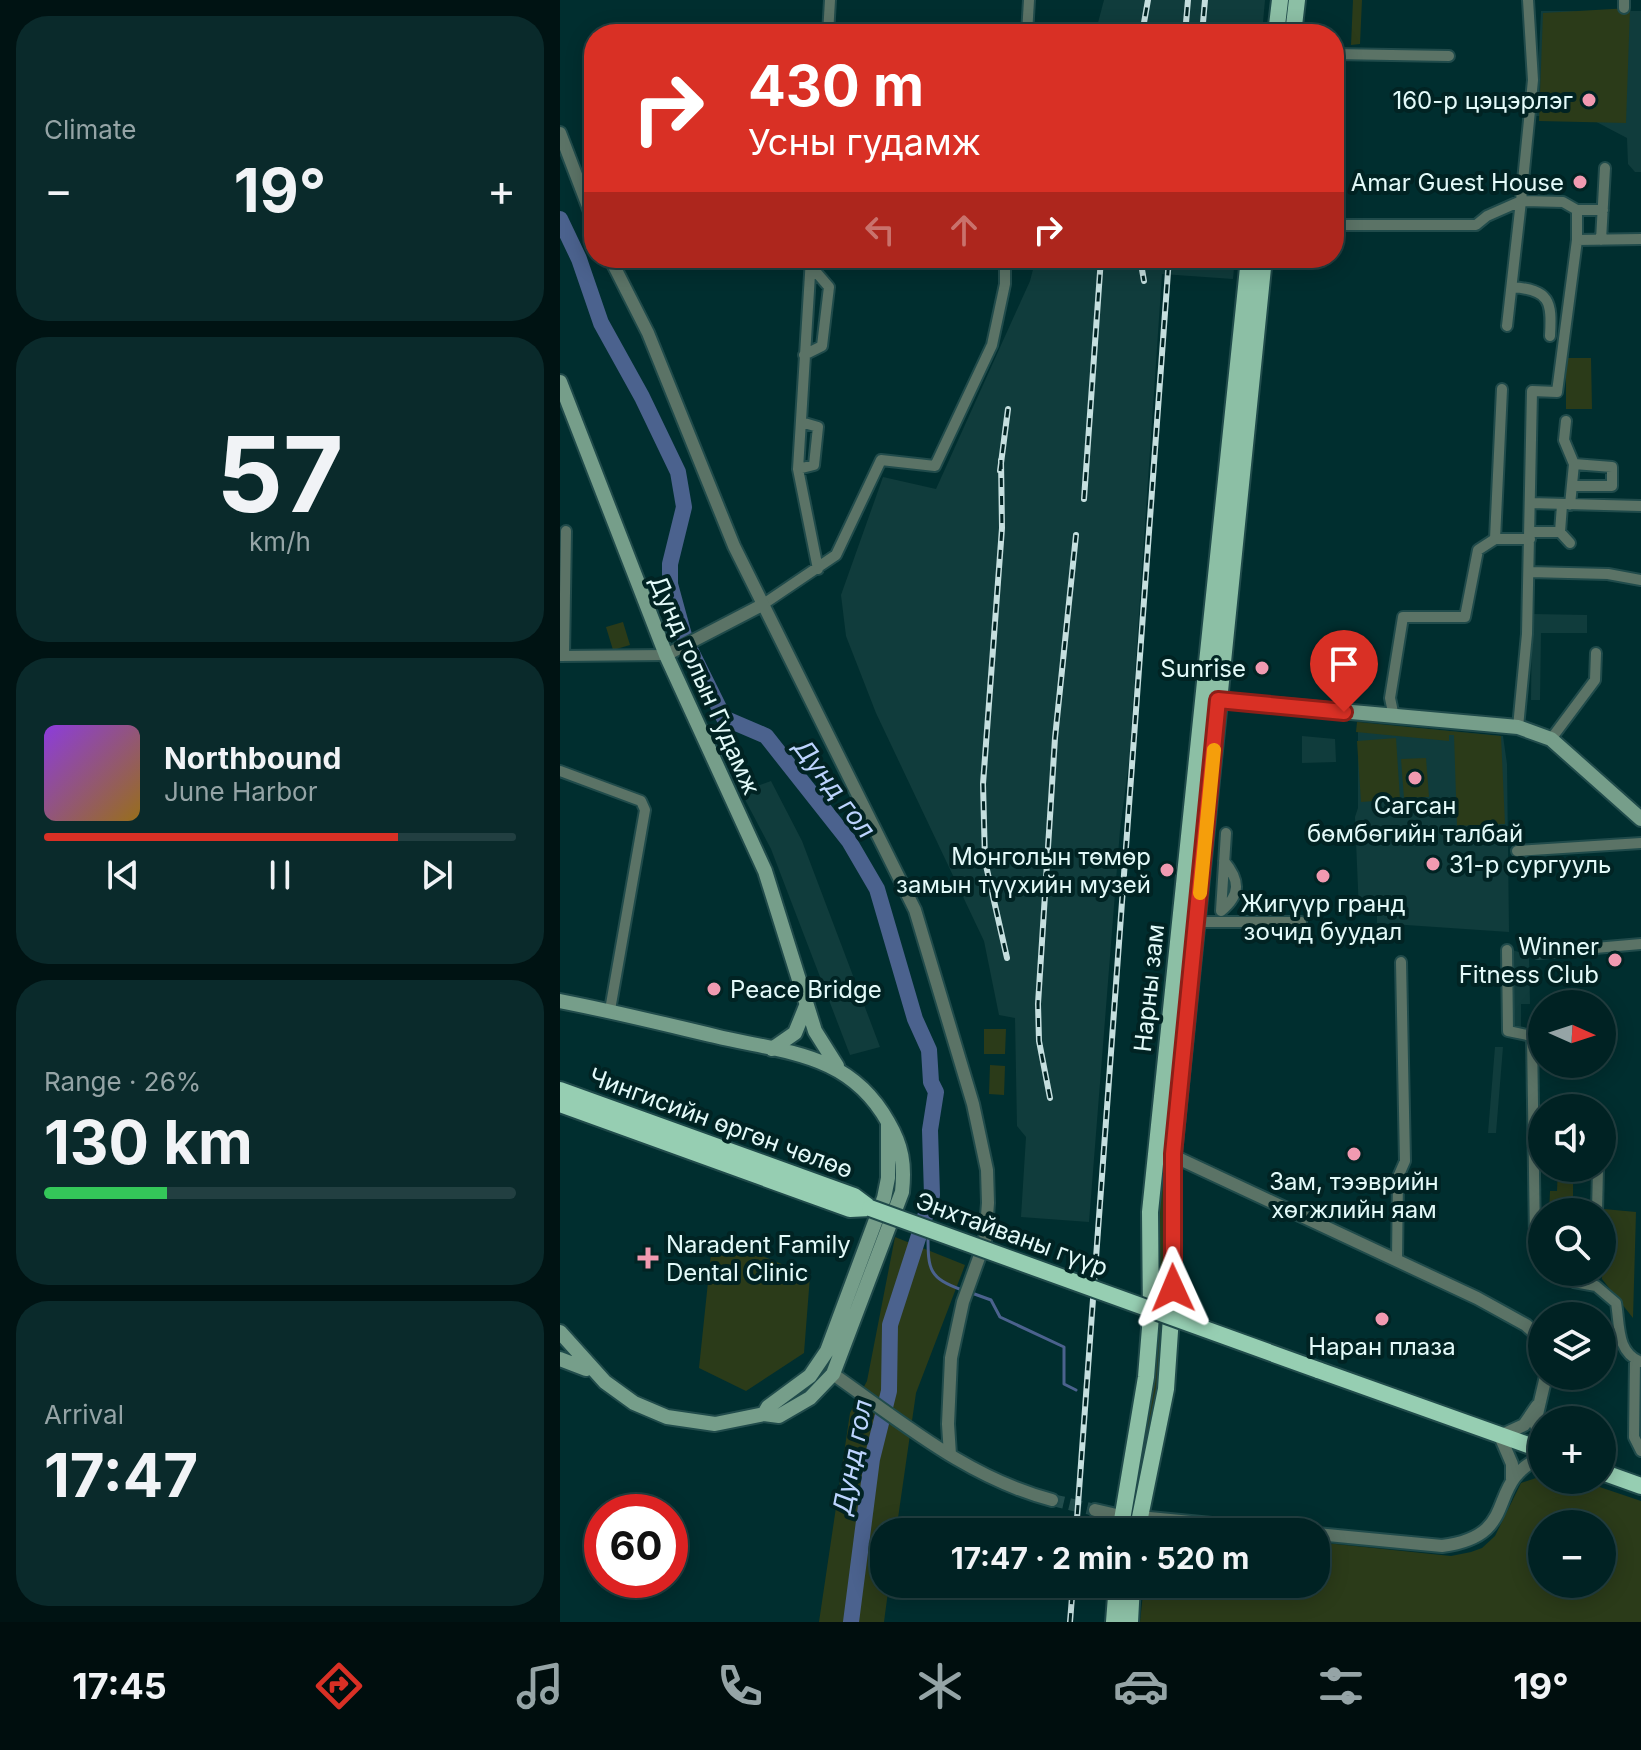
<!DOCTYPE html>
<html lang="en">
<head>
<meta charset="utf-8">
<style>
	body { margin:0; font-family:Inter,sans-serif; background:#0a2a2b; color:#f1f3f6; height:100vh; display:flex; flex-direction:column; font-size:30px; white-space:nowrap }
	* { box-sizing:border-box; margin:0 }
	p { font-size:26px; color:#95a4a6 }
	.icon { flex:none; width:44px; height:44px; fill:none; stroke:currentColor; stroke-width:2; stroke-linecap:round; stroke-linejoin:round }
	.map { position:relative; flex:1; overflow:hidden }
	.sheet { display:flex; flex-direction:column; gap:16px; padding:16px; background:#001313; width:560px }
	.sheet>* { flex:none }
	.banner { position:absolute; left:24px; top:24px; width:760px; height:244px; border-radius:32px; box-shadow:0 4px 20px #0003,0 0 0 2px #223f41; background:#d93025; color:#fff; overflow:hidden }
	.needle { width:52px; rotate:93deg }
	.controls { position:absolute; left:968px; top:990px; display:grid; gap:16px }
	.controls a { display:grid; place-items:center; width:88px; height:88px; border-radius:50%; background:#002223; box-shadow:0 4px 20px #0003,0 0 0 2px #223f41; font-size:40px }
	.speed { position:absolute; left:24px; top:1494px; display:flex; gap:16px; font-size:40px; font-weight:700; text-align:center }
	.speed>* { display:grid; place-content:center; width:104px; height:104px; border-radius:50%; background:#002223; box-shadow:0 4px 20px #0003,0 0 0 2px #223f41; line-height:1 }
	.speed .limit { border:12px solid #d22; background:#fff; color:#111 }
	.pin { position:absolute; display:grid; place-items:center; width:68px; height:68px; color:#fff; margin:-82px -34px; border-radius:50% 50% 50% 0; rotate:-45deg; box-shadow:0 0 8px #0007 }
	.pin .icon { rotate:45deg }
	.me { position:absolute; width:88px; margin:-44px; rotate:359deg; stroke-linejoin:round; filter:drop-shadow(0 0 6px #0008) }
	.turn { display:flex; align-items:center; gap:28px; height:168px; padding:0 32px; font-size:36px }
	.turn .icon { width:104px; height:104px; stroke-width:2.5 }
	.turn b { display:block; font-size:56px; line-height:68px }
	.lanes { display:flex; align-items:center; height:76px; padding:0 32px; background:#0003; justify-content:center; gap:40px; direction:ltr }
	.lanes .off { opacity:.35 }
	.big { font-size:60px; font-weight:700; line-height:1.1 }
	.sheet .tile { flex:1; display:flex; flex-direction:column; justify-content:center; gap:12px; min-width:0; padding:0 28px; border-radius:32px; background:#0a2a2b }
	.sheet .dial { align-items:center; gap:0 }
	.dial b { font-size:104px; line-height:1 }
	.song { display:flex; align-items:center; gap:24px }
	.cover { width:96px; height:96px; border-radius:12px; background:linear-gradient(135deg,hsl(270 70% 55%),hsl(40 70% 35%)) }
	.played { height:8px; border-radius:4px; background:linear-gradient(90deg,#d93025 75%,#223f41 75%) }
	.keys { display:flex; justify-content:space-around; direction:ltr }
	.heat { display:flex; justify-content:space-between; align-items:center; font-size:44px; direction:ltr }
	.charge { height:12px; border-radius:6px; background:linear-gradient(90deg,#34c759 26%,#223f41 0) }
	.trip { position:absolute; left:310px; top:1518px; width:460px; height:80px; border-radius:32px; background:#002223; box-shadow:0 4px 20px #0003,0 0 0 2px #223f41; font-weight:700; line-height:80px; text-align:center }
	.tabs { display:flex; height:128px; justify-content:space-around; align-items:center; background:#000e0e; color:#95a4a6 }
	.tabs .icon { width:56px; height:56px }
	.tabs .active { color:#d93025 }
	.tabs b { font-size:36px; color:#f1f3f6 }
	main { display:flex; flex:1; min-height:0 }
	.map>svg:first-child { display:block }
	.built { fill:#103c3c }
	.green { fill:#2b3b19; fill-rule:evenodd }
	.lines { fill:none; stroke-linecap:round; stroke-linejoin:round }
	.stream { stroke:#4b628e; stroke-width:3 }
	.river { stroke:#4b628e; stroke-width:16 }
	.tertiary-tunnel { stroke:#224d4d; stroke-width:12; stroke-dasharray:12 6; stroke-linecap:butt }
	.minor-casing { stroke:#204b4b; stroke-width:14 }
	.tertiary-casing { stroke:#204b4b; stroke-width:16 }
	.secondary-casing { stroke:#204b4b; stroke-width:18 }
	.primary-casing { stroke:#204b4b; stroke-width:20 }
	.trunk-casing { stroke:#204b4b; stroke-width:20 }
	.minor { stroke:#5b7366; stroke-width:10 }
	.tertiary { stroke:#5b7366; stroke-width:12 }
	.secondary { stroke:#769e8a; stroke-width:14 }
	.primary { stroke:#8cbfa5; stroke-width:16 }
	.trunk { stroke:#96ceb2; stroke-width:16 }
	.rail-casing { stroke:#c5dfdf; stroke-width:6 }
	.rail { stroke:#012323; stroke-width:3; stroke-dasharray:9; stroke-linecap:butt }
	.trunk-bridge-casing { stroke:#204b4b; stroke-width:20; stroke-linecap:butt }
	.trunk-bridge { stroke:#96ceb2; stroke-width:16 }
	.route-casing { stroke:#8d1f18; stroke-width:20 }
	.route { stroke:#d93025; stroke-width:14 }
	.slow { stroke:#f59e0b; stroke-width:14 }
	.poi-dot { fill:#f19ab1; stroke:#012323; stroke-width:3 }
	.labels { text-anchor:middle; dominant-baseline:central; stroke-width:8; stroke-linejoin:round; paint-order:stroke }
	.poi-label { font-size:24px; fill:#e3faf9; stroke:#012323; text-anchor:end }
	.street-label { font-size:24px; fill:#e3faf9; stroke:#012323 }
	.water-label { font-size:26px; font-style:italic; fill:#bdd4fe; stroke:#012323 }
</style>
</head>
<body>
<main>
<section class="sheet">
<div class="tile"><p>Climate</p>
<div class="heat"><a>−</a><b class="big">19°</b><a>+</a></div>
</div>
<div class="tile dial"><b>57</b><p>km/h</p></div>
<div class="tile">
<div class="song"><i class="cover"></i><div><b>Northbound</b><p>June Harbor</p></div></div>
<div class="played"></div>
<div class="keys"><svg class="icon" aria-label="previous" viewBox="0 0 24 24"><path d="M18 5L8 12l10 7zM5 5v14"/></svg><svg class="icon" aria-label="pause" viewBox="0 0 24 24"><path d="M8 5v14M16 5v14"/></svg><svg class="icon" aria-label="next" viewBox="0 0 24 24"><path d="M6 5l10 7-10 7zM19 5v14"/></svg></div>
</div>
<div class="tile"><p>Range · 26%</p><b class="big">130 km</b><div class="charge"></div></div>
<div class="tile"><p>Arrival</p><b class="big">17:47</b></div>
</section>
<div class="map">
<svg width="1081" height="1622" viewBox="0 0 1081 1622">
	<rect width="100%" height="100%" fill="#002e2f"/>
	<path class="built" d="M544,0H705L702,34H535Z
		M981,11H1081V172H1075L1068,164L1067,138L1027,117L976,116Z
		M476,258H675L673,279L602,274L569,761L560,830L529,1222L461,1217L466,1137L457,1126L455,1018L439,1015L424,941L316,713L286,636L281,595L323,477L376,489L470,281Z
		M972,614L1027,615V633H981L980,700H971Z
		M798,722L943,736L947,764L949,932L817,923V911L799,912L795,817L798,808Z
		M742,736L775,739L776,762L742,763Z
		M211,781L242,841L320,1047L290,1055L211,849L181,792Z
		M952,950L969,955L970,1004H961V1028H953Z
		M935,1047H943L936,1133H928Z"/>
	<path class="green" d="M793,0H802L800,44L791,45Z
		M1070,8L1066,123L979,121L983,13Z
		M1006,358H1031L1032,409H1006Z
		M63,622L70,645L53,650L46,627Z
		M797,722L941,736L945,824L897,826L894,735H889V741L796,732Z
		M836,738L840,799L801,802L797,741Z
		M866,758L869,797L844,798L841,759Z
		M424,1029H446L445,1054H424Z
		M430,1065L445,1066L444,1095L429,1094Z
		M998,1168H1013V1212H989L990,1191H997Z
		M602,1178L605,1181C602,1252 609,1322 600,1392C596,1426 585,1461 577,1495L593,1377L595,1244Z
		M1044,1209L1076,1212L1073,1318L1042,1279Z
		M335,1237L405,1265L356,1393L336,1532H324V1584H329L324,1622H259L290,1413L307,1381Z
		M152,1244L186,1249L250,1276L244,1353L186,1391L139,1368Z
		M982,1476V1480H1019L1081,1501V1622H580L584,1584H756V1542L891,1556L911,1552L922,1548L935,1536L961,1483ZM1042,1524V1584H982V1524Z"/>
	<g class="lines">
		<path class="stream" d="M367,1209V1221
			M368,1236C368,1270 369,1278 402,1290
			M409,1292L431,1300L440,1317L504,1347V1384L516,1390"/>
		<path class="river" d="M0,219L19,259L41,323L82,397L118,472L124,507L110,564V584L125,639L164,718L206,736L289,841L317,889L355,1019L369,1050L371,1082L376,1092L370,1130L372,1195L330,1325L329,1391L312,1459L291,1622"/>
		<path class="tertiary-tunnel" d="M492,1500L535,1510"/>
		<g class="minor-casing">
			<path id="minor" d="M968,0L973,80L961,201L1003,202L1017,210V240
				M1064,8V0
				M268,34L270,0
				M467,34L469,0
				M774,54L889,56
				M1017,210H1043
				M774,225H916L927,216L961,201L947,326
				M1041,240L1045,168
				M251,258L238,469L258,569
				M952,287C990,290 992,301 990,336
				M244,355L262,346L269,287L250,265
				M942,389L935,539H970
				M1006,421L1004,440L1014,464L1010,505
				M238,469L254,465L258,427L241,422
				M1012,486H1052V467L1014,464
				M970,503L1081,506
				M970,532H1000L1010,543
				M1000,532L1002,505
				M969,572L1048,574L1081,580
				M202,605L276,555L321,460L375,466L432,345L445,284V258
				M0,656L106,655
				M4,656L6,531
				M834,717L830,698L843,617H905L918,550L935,539
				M958,727L967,634L972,391L997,392L1017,240L1081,239
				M991,739L1035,680L1036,653
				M0,771L81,801L85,810L50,1010
				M957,851L1081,843
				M661,911L666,833
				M661,911C681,895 680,880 664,861
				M637,922H741
				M947,950L948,1031L972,1036
				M978,953L1081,944
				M982,1036H972L975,1241L982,1252
				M1037,1212L1038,1168
				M837,1260L838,1177L845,1161L841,962
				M1003,1272L1014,1282L1036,1286L1056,1303C1060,1325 1056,1352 1081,1362
				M1075,1360L1074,1437L1081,1451"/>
		</g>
		<g class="tertiary-casing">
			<path id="tertiary" d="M0,133L34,222
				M50,258L88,333L174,546L355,910L413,1104L427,1170L428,1203L425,1241L403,1302L391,1358L388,1424L390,1455
				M106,655L202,605
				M607,1153L917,1298L966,1325L982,1340
				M273,1374C343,1423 408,1478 492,1500
				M982,1438L975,1423L986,1376
				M952,1479V1464L940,1436L964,1425L977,1406
				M535,1510L561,1516
				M579,1517L882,1546C964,1535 922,1483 982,1457"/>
		</g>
		<g class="secondary-casing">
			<path id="secondary" d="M0,382L106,655L205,871L255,1031L277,1066
				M648,699L958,727L991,739L1081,819
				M0,1001C52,1011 104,1024 155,1036C225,1053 289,1052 328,1122C342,1146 345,1164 342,1192L273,1374L250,1398L219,1416L204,1414L155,1424L107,1417L74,1403L45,1382L0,1332
				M212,1049L235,1033L246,1006
				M0,1359L26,1369
				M204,1414L208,1407L250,1376L267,1351L324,1198L328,1178V1122"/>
		</g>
		<g class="primary-casing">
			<path id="primary" d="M716,34L720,0
				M733,34L737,0
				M560,1532L586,1377L591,1316L590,1212L689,258
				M577,1532L606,1389L613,1288V1154L704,258
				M554,1622L557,1584
				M570,1622L572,1584"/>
		</g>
		<g class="trunk-casing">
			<path id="trunk" d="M0,1090L294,1196L310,1208
				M0,1104L290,1209L310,1208
				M758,1370L982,1450
				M1042,1472L1081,1486"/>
		</g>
		<use href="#minor" class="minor"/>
		<use href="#tertiary" class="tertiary"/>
		<use href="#secondary" class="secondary"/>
		<use href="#primary" class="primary"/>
		<use href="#trunk" class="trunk"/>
		<g class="rail-casing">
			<path id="rail" d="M582,34L588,0
				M625,34L628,0
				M642,34L645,0
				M580,258L584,281
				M441,460L442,528L423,784L425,861L447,958
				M440,471L448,409
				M524,499L541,258
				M490,1098L479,1041L478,1004L495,738L516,535
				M516,1532L609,258
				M510,1622L513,1584"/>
		</g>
		<use href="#rail" class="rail"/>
		<g class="trunk-bridge-casing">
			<path id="trunk-bridge" d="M310,1208L758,1370"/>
		</g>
		<use href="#trunk-bridge" class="trunk-bridge"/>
	</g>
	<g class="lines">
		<g class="route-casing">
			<path id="route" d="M613,1288V1154L658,700L784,712"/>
		</g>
		<use href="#route" class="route"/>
		<path class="slow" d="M640,893L654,750"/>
	</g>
	<g class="poi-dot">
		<circle cx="1029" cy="100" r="8"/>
		<circle cx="1020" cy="182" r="8"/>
		<circle cx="702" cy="668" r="8"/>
		<circle cx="855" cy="778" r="8"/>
		<circle cx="873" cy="864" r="8"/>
		<circle cx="607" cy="870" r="8"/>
		<circle cx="763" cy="876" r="8"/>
		<circle cx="1055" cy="960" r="8"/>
		<circle cx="154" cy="989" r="8"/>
		<circle cx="794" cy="1154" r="8"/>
		<path d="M84 1246h8v8h8v8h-8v8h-8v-8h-8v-8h8z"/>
		<circle cx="822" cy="1319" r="8"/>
	</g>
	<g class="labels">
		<g class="poi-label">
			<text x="1013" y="100">160-р цэцэрлэг</text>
			<text x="1004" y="182">Amar Guest House</text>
			<text x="686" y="668">Sunrise</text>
			<text x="855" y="805" text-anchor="middle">Сагсан<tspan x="855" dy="28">бөмбөгийн талбай</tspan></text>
			<text x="591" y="856">Монголын төмөр<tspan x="591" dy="28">замын түүхийн музей</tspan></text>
			<text x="889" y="864" text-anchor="start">31-р сургууль</text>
			<text x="763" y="903" text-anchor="middle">Жигүүр гранд<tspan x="763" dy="28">зочид буудал</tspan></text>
			<text x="1039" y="946">Winner<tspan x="1039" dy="28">Fitness Club</tspan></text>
			<text x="170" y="989" text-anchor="start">Peace Bridge</text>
			<text x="794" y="1181" text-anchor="middle">Зам, тээврийн<tspan x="794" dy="28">хөгжлийн яам</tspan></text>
			<text x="106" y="1244" text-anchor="start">Naradent Family<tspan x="106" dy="28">Dental Clinic</tspan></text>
			<text x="822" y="1346" text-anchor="middle">Наран плаза</text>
		</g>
		<g class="street-label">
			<text transform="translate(145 685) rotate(66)">Дунд голын Гудамж</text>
			<text transform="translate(589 988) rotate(-84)">Нарны зам</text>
			<text transform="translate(161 1123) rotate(20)">Чингисийн өргөн чөлөө</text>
			<text transform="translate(452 1234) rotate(20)">Энхтайваны гүүр</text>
		</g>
		<g class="water-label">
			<text transform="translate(275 788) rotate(53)">Дунд гол</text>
			<text transform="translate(292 1457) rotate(-79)">Дунд гол</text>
		</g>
	</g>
</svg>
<div class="controls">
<a><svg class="needle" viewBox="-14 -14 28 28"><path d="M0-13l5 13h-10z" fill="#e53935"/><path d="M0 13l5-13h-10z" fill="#95a4a6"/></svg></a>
<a><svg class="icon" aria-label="sound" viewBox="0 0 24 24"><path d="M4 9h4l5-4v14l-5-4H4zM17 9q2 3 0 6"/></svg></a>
<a><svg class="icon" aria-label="search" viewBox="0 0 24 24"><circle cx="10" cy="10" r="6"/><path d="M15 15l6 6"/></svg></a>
<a><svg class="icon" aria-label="layers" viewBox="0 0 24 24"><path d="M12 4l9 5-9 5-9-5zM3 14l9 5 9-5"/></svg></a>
<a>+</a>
<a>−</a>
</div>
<div class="speed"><div class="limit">60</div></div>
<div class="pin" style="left:784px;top:712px;background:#d93025"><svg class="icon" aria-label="arrive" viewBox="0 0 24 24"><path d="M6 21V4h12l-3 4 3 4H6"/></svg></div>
<svg class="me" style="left:613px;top:1288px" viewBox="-20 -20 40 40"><path d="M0-17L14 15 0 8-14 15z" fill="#d93025" stroke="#fff" stroke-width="4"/></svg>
<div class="trip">17:47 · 2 min · 520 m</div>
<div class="banner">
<div class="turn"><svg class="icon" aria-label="right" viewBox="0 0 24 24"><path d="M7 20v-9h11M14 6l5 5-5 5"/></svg><div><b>430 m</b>Усны гудамж</div></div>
<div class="lanes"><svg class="icon off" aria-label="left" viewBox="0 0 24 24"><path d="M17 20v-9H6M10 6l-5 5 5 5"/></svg><svg class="icon off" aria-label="ahead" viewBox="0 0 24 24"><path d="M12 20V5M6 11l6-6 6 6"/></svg><svg class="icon" aria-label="right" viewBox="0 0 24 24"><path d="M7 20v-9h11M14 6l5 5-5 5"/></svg></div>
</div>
</div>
</main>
<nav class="tabs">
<b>17:45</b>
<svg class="icon active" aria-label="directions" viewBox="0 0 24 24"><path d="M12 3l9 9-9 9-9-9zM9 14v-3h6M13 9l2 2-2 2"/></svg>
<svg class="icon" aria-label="music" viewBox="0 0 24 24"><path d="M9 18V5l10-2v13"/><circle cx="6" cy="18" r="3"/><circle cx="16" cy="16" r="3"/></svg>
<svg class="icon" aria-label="phone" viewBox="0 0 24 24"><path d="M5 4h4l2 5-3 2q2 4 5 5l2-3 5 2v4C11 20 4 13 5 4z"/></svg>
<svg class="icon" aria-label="climate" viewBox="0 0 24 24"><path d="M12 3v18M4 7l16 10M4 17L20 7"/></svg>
<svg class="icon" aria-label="car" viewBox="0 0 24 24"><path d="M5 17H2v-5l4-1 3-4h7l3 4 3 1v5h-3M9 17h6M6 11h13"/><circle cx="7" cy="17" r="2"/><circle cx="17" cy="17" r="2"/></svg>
<svg class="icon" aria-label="filters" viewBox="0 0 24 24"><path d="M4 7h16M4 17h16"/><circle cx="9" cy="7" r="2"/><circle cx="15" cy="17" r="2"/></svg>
<b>19°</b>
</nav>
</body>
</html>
